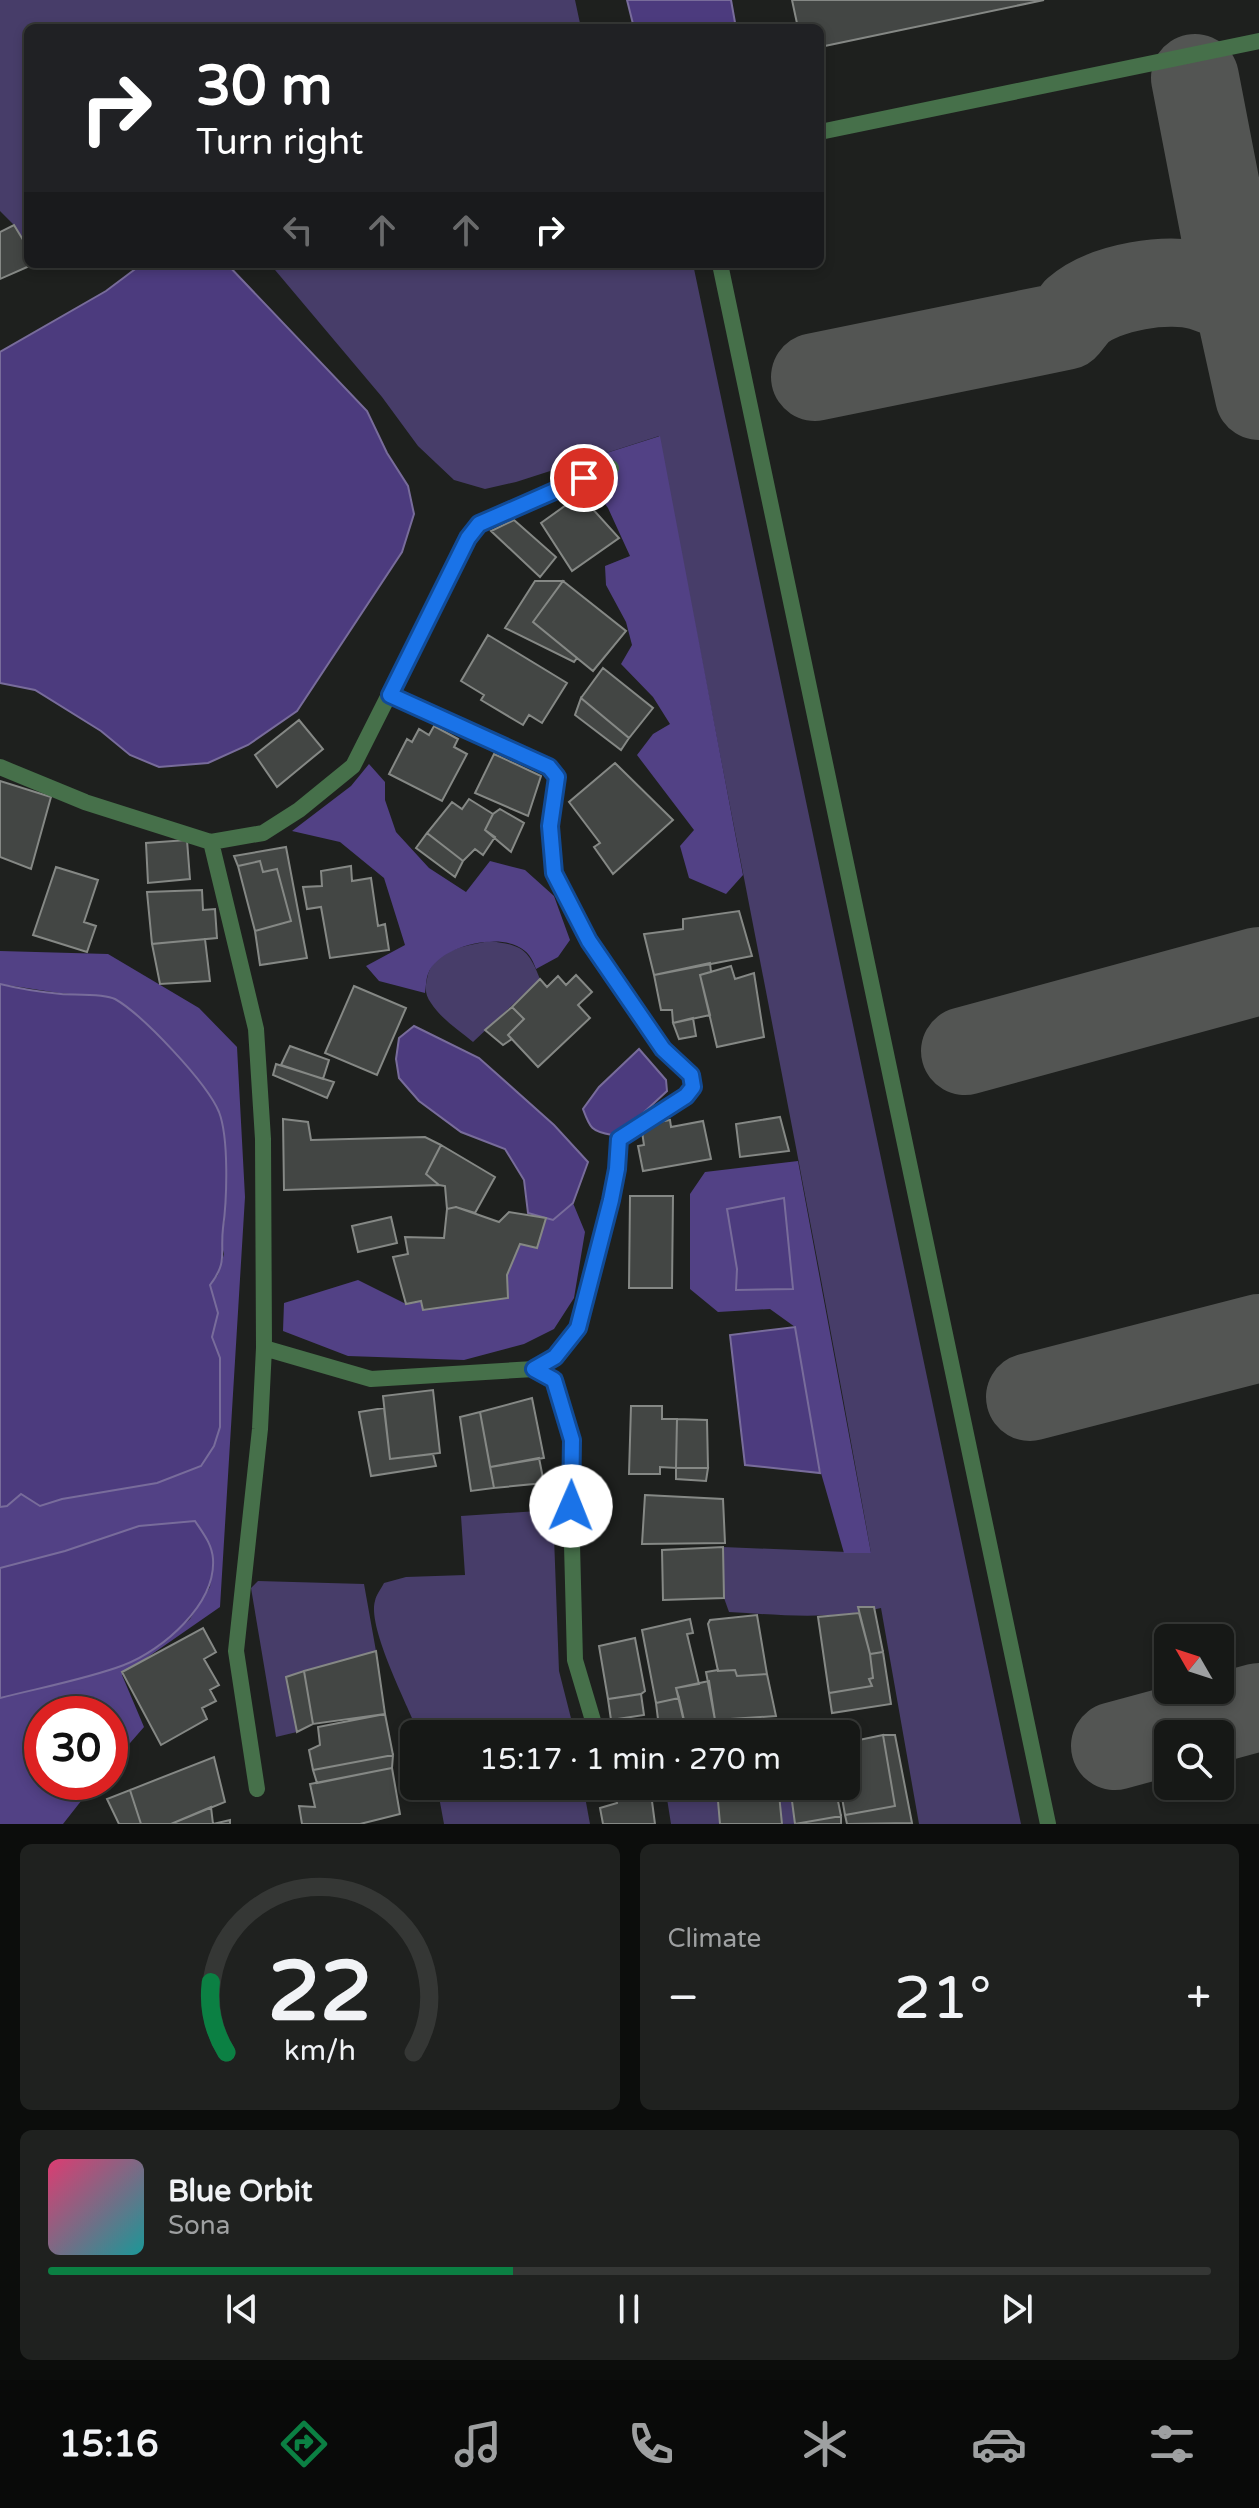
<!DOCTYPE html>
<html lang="en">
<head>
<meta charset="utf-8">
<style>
	body { margin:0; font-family:"Varela Round",sans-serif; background:#1f211f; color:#f1f3f6; height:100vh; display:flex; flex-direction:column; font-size:30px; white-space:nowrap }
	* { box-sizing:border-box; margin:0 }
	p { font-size:26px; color:#9ea0a1 }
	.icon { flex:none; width:44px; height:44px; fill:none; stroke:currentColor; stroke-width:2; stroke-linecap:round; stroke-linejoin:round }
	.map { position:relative; height:1824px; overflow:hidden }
	.panel { display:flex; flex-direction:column; gap:20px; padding:20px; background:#0c0d0c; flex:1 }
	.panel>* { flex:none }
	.guide { position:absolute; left:24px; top:24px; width:800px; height:244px; border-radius:12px; box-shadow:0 4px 12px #0003,0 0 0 2px #353735; background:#202124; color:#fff; overflow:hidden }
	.needle { width:52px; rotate:309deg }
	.buttons { position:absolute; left:1154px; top:1624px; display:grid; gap:16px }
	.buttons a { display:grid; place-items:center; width:80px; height:80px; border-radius:12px; background:#161816; box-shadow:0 4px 12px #0003,0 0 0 2px #353735; font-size:40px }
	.speed { position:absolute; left:24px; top:1696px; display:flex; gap:16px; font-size:40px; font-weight:700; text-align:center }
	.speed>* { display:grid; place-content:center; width:104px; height:104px; border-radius:50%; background:#161816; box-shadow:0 4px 12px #0003,0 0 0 2px #353735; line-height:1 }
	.speed .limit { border:12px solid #d22; background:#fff; color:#111 }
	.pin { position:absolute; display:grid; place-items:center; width:68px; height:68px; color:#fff; margin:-34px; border:4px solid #fff; border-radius:50%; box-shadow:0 2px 8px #0007 }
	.me { position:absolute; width:88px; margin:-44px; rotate:1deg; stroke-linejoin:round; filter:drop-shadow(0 0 6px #0008) }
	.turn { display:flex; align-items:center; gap:28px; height:168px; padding:0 40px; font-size:36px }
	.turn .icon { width:104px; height:104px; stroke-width:2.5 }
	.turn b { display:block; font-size:56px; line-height:68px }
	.lanes { display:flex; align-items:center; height:76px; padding:0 40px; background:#0003; justify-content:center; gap:40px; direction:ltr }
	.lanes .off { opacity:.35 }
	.big { font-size:60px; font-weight:600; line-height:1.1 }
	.panel .card { flex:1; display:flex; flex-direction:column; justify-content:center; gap:12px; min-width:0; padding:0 28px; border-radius:12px; background:#1f211f }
	.panel .dial { align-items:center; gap:0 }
	.dial svg { height:208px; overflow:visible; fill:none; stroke:#353735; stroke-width:7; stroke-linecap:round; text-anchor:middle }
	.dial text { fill:#f1f3f6; stroke:none }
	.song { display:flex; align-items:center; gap:24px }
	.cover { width:96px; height:96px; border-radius:12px; background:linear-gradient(135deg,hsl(340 70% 55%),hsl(180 70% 35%)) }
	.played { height:8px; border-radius:4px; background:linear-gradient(90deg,#0b8043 40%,#353735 40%) }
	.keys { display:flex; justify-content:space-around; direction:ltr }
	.heat { display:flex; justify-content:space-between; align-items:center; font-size:44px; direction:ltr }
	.panel .tiles { flex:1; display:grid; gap:20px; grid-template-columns:1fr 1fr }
	.card:last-child { grid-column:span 2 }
	.trip { position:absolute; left:400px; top:1720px; width:460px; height:80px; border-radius:12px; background:#161816; box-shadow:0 4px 12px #0003,0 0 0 2px #353735; font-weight:600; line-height:80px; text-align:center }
	.dock { display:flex; height:128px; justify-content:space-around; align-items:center; background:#090a09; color:#9ea0a1 }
	.dock .icon { width:56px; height:56px }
	.dock .on { color:#0b8043 }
	.dock b { font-size:36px; color:#f1f3f6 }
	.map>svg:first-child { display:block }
	.green { fill:#473d69 }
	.forest { fill:#524185 }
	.water { fill:#4c3b7e; stroke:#786c9b; stroke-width:2 }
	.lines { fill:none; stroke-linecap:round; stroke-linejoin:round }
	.taxiway { stroke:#535553; stroke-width:88 }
	.building { fill:#434644; stroke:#858885; stroke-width:2 }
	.lane { stroke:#46704a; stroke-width:16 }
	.street { stroke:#46704a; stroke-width:16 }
	.route-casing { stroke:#114b97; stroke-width:20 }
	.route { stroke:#1a73e8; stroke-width:14 }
</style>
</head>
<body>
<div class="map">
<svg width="1259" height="1824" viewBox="0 0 1259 1824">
	<rect width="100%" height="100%" fill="#1e201e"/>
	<path class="green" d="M0,0H575L581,28H28V246L14,225L0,211Z
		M270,264H693L1021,1824H919L881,1608C830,1620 780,1615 729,1612L724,1598L723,1547L871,1553C805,1180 729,808 659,436L516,482L485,489L454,480L418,446L382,397Z
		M489,941C521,945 528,948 540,979L473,1042C459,1030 441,1019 431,1003C425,995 425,988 427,979C432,950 465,946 489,941Z
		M553,1510L559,1671L575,1734H419C408,1706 367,1627 375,1601C376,1595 381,1589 384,1583L406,1577L465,1575L461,1516Z
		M258,1581L364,1584L376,1651L286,1677L297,1732L276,1737L251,1588Z
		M437,1786H583L590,1824H444Z
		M665,1786H790L795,1824H782L778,1794L718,1801L720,1824H671Z"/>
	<path class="forest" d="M660,436L743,875L726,894L689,878L680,846L694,830L637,755L653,734L670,724L653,697L621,664L632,645L626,622L606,585L605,566L630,556L608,508L575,463Z
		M369,764L385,782V800L396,832L429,868L466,892L490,861L525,870L554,896L570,940L558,957L536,969C532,958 528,951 517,946C493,934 438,947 428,974C426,979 426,987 425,993L379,981L366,966L405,945L384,878L340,842L292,831L351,786Z
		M0,951L108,954L199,1008L237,1047L245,1197L220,1607L122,1675L144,1727L110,1766V1714H42V1782H96L63,1824H0V1698L126,1665L166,1640L190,1619L210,1587L213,1559L208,1541L65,1551L0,1568V1507L8,1506L21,1494L40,1506L62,1499L157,1483L201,1466L219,1391L220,1358L212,1337L218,1313L210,1285L218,1275L224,1254L221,1242L225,1218V1192L174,1051L113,998L59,993L0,984Z
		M798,1161L871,1553H844L800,1400L795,1327L770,1309L718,1312L690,1289V1194L705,1172Z
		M573,1203L585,1232L574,1298L554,1329L524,1344L464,1360L348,1356L283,1331L284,1303L358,1280L406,1304L507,1275L520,1244L537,1247L546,1218L553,1220Z"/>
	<path class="water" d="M627,0H731L736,28H634Z
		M142,264H227L367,411L387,453L408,486L414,514L402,552L297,711L248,745L208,763L159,767L130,755L101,731L35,690L0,683V352L106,291Z
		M0,984C20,989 40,992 61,994C74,995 104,993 115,999C143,1015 207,1083 219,1112C229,1138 227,1199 223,1228C220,1253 228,1262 210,1285L218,1313L212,1337L220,1358V1427L214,1446L201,1466L157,1483L62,1499L40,1506L21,1494L7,1506L0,1507Z
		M414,1026L479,1058L554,1125L588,1162L573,1203L553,1220L528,1213L524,1180L505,1149L461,1132L419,1101L399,1078L396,1059L399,1038Z
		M639,1049L666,1080L667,1091L641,1115L612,1135C591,1131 590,1128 583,1109L599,1087Z
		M784,1198L793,1289L736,1290L737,1269L727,1209Z
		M795,1327L820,1473L745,1465L730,1335Z
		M195,1521C203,1533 212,1544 213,1559C216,1604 163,1650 124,1665C87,1679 39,1688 0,1698V1568L65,1551L139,1526Z"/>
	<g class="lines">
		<path class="taxiway" d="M1195,78L1238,301
			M1259,281L1238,301L1259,396
			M815,377L1065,326C1069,321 1073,316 1077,311C1104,287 1169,276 1203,287C1215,291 1227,296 1238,301
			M965,1051L1259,971
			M1030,1397L1259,1338
			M1115,1746L1259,1707"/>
	</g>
	<path class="building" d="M792,0H1044L820,47V28H798Z
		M14,225L28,248V264H34L0,279V232Z
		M580,495L619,538L572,571L541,523Z
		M514,520L556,557L540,577L491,531Z
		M535,581H563L533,622L577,658L574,662L505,628Z
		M563,581L626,631L593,671L533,622Z
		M488,635L567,683L542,723L529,715L523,725L481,700L484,695L461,681Z
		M603,668L653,708L629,738L581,698Z
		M581,698L629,738L621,750L575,715Z
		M299,720L323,749L277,787L255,755Z
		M434,726L458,739L454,747L467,754L442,801L389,774L407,739L412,742L419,729L429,735Z
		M494,754L541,776L528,816L475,793Z
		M615,763L673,820L613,874L594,847L600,843L569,802Z
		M0,781L51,797L31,869L0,857Z
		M469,799L493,814L485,830L495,837L483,855L475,849L463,861L427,833L452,802L462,809Z
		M500,809L524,823L511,852L485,830L493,814Z
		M427,833L463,861L455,877L416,848Z
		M187,840L190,879L148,883L146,843Z
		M286,847L307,958L260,965L255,931L291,921L277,869L263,872L260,861L238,866L234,856Z
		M260,861L263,872L277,869L291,921L255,931L238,866Z
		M351,866L352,881L371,878L378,926L385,924L389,950L330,958L321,907L307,909L303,887L322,886L321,871Z
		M56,867L98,880L84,922L96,926L87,952L33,935Z
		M202,890L203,910L215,909L217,938L152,944L147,892Z
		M739,911L752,956L654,975L644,934L683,929V919Z
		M205,939L210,981L160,984L152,944Z
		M710,963L711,972L700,975L710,1015L673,1023L672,1010H661L654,975Z
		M731,966L735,979L754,973L764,1037L717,1047L700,975Z
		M576,975L592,992L578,1005L590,1018L538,1067L508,1035L524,1019L512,1007L540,979L547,987L558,976L566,985Z
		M354,986L406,1008L377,1075L325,1053Z
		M512,1007L524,1019L508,1035L512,1039L503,1045L485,1030Z
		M693,1018L696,1036L679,1039L673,1023Z
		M290,1046L329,1060L323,1079L281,1065Z
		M276,1064L334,1082L327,1098L273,1075Z
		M780,1117L789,1151L740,1157L736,1124Z
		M283,1119L308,1122L311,1140L425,1137L441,1145L426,1174L439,1185L284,1190Z
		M670,1120L671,1127L703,1121L711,1159L643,1171L638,1146L644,1145L641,1125Z
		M441,1145L495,1177L475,1213L456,1207L447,1209L445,1186L439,1185L426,1174Z
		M630,1196H673L672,1288H629Z
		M456,1207L499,1222L509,1212L546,1218L537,1248L520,1244L507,1275L508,1298L423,1310L421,1301L406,1304L393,1257L408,1254L405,1237L444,1238L447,1209Z
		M391,1217L397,1243L358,1252L352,1226Z
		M433,1390L440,1453L390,1459L383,1396Z
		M532,1398L544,1458L490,1467L480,1412Z
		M631,1406H662V1419H677L676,1468L660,1467V1474H629Z
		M384,1408L390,1459L433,1454L436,1466L371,1476L359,1412Z
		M480,1412L494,1488L471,1491L460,1417Z
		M677,1419L707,1420L708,1468H676Z
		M539,1458L544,1483L494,1488L490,1467Z
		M676,1468H708L706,1481L676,1479Z
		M645,1495L723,1499L725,1543L642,1544Z
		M723,1547L724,1598L663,1600L662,1550Z
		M858,1607H874L883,1652L870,1654Z
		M859,1613L870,1654L873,1678L869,1679L872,1686L829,1693L818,1617Z
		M757,1615L767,1674L737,1676L735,1670L718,1671L708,1624L710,1620Z
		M690,1619L693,1633L687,1634L699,1684L676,1688L679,1698L656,1703L642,1630Z
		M203,1628L216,1652L204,1659L219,1685L210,1690L216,1701L202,1708L207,1719L161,1745L122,1672Z
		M635,1638L645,1691L641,1694L608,1699L599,1646Z
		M376,1651L385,1714L313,1724L304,1671Z
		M883,1652L891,1704L832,1713L829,1693L872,1686L869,1679L873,1678L870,1654Z
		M718,1670V1671L735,1670L737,1676L767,1674L776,1716L715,1720L706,1672Z
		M304,1671L313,1724L297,1732L286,1677Z
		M709,1681L715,1720L685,1726L676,1688Z
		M641,1694L644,1715L611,1720L608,1699Z
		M679,1698L684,1720L659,1727L656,1703Z
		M385,1714L393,1755L313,1770L309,1750L320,1745L318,1727Z
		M883,1735L895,1806L845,1815L840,1786H846V1755L856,1753L854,1741Z
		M883,1735H895L912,1823L847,1824L845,1815L895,1806Z
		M393,1755L392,1768L317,1783L313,1770Z
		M214,1757L225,1802L171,1824H141L130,1790Z
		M392,1768L400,1814L360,1824H302L299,1806L315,1807L310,1784Z
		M623,1786H650L655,1824H603L600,1808L617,1803L615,1788Z
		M790,1786H835L841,1816L795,1824Z
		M130,1790L141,1824H119L107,1799Z
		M779,1794L782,1824H720L718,1801Z
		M211,1807L213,1824L230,1820V1824H171Z
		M841,1816V1824H795Z"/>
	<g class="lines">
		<path class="lane" d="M820,132L1259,41
			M720,264L1048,1824"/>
		<path class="street" d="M0,767L85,802L211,842L263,833L299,810L353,766L468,538L479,524L611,468
			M211,842L256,1029L263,1139L264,1348L260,1429L236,1651L257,1789
			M264,1348L371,1379L534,1369L555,1357L578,1328L611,1200L617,1169L619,1139L686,1096L693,1087L691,1075L663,1049L589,941L554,873L550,826L557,777L549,767L390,695
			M534,1369L554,1380L572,1440L571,1506L575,1660L597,1734
			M792,1734H797"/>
	</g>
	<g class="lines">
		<g class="route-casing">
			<path id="route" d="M571,1506L572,1440L554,1380L534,1369L555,1357L578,1328L611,1200L617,1169L619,1139L686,1096L693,1087L691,1075L663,1049L589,941L554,873L550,826L557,777L549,767L390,695L468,538L479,524L584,478"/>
		</g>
		<use href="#route" class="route"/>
	</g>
</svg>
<div class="buttons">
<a><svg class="needle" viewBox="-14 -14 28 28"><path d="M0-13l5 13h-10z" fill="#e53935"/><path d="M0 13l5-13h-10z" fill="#9ea0a1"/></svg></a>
<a><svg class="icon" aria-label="search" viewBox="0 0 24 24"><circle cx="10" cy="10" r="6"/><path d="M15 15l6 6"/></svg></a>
</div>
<div class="speed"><div class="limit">30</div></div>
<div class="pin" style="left:584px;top:478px;background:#d93025"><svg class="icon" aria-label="arrive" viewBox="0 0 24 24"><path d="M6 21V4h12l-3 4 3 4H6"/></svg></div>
<svg class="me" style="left:571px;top:1506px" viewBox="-20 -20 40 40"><circle r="19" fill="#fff"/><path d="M0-13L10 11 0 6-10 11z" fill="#1a73e8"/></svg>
<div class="trip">15:17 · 1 min · 270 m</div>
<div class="guide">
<div class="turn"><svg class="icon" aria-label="right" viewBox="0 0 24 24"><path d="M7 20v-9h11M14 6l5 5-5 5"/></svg><div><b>30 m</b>Turn right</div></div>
<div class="lanes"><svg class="icon off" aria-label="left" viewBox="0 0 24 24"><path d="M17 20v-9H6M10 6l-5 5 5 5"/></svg><svg class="icon off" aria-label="ahead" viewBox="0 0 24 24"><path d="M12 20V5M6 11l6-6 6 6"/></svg><svg class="icon off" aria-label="ahead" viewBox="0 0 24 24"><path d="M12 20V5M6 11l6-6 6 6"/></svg><svg class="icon" aria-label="right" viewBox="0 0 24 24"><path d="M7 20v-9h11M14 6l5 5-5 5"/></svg></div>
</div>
</div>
<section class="panel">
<div class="tiles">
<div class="card dial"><svg viewBox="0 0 100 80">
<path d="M14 69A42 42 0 1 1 86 69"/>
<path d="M14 69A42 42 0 0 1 8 42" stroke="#0b8043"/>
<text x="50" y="56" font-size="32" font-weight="700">22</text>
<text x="50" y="72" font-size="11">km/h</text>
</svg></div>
<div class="card"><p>Climate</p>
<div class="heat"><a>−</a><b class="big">21°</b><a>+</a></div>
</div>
<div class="card">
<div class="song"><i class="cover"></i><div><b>Blue Orbit</b><p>Sona</p></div></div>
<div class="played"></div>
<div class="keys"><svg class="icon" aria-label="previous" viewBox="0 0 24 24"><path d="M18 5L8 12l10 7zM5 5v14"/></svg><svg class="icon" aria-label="pause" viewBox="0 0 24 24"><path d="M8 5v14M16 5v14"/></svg><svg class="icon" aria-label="next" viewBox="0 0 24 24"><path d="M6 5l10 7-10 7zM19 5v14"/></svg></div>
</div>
</div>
</section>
<nav class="dock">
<b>15:16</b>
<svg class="icon on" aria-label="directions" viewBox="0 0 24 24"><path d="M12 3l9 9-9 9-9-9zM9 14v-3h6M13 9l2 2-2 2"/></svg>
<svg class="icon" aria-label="music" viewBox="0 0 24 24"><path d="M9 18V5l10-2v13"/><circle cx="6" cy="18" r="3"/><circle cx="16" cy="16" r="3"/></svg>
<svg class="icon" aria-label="phone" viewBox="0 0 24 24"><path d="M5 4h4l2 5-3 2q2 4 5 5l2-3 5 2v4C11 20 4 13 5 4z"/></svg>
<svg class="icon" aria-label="climate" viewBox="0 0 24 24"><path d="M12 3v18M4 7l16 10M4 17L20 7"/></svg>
<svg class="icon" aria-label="car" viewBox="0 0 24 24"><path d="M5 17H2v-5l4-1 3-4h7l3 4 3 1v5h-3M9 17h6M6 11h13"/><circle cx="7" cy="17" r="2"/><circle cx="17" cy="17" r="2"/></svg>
<svg class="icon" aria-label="filters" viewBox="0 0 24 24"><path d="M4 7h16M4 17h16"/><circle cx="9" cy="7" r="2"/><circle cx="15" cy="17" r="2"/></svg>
</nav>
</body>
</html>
